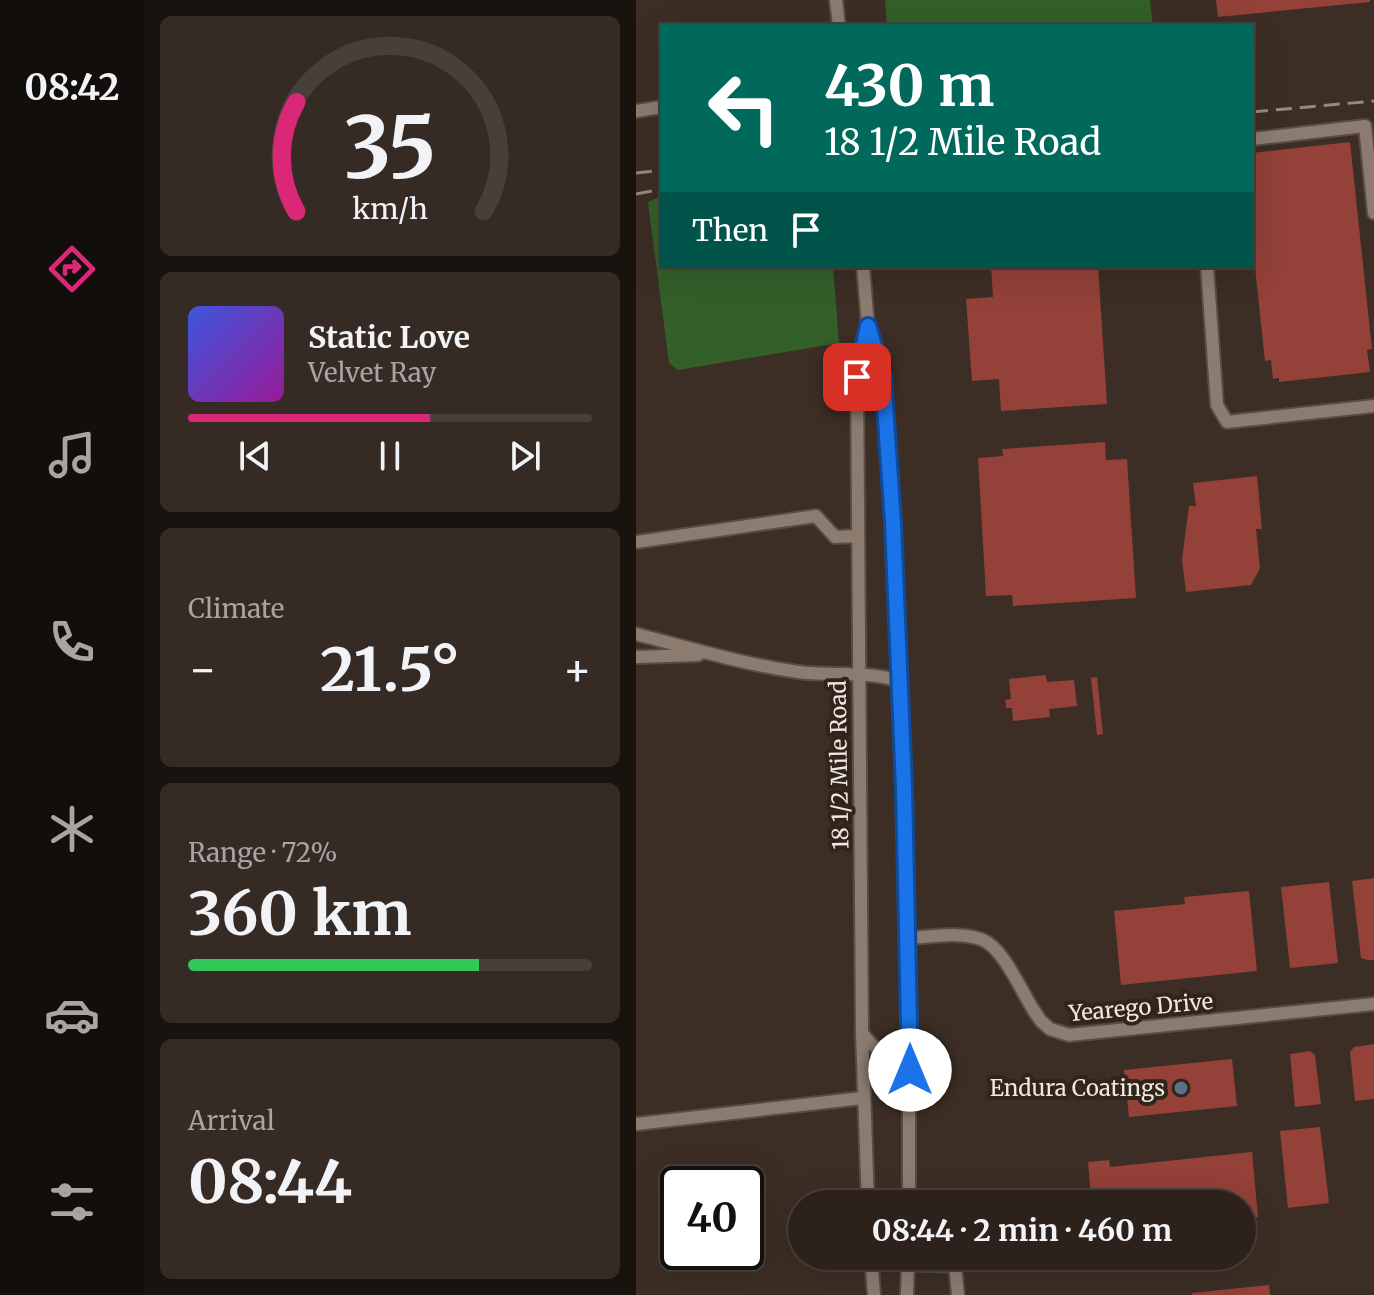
<!DOCTYPE html>
<html lang="en">
<head>
<meta charset="utf-8">
<style>
	body { margin:0; font-family:Merriweather,serif; background:#352a24; color:#f1f3f6; height:100vh; display:flex; flex-direction:column; font-size:30px; white-space:nowrap }
	* { box-sizing:border-box; margin:0 }
	p { font-size:26px; color:#a7a4a3 }
	.icon { flex:none; width:44px; height:44px; fill:none; stroke:currentColor; stroke-width:2; stroke-linecap:round; stroke-linejoin:round }
	.map { position:relative; flex:1; overflow:hidden }
	.drawer { display:flex; flex-direction:column; gap:16px; padding:16px; background:#19130f; width:492px }
	.drawer>* { flex:none }
	.hud { position:absolute; left:24px; top:24px; width:594px; height:244px; border-radius:0px; box-shadow:0 8px 32px #0002,0 0 0 2px #483f3a; background:#00695c; color:#fff; overflow:hidden }
	.speed { position:absolute; left:24px; top:1166px; display:flex; gap:16px; font-size:40px; font-weight:700; text-align:center }
	.speed>* { display:grid; place-content:center; width:104px; height:104px; border-radius:50%; background:#2d221b; box-shadow:0 8px 32px #0002,0 0 0 2px #483f3a; line-height:1 }
	.speed .limit { border:4px solid #111; border-radius:12px; background:#fff; color:#111 }
	.pin { position:absolute; display:grid; place-items:center; width:68px; height:68px; color:#fff; margin:-34px; border-radius:16px; box-shadow:0 4px 12px #0006 }
	.me { position:absolute; width:88px; margin:-44px; rotate:0deg; stroke-linejoin:round; filter:drop-shadow(0 0 6px #0008) }
	.turn { display:flex; align-items:center; gap:28px; height:168px; padding:0 32px; font-size:36px }
	.turn .icon { width:104px; height:104px; stroke-width:2.5 }
	.turn b { display:block; font-size:56px; line-height:68px }
	.then { display:flex; align-items:center; height:76px; padding:0 32px; background:#0003; gap:16px; font-size:30px }
	.big { font-size:60px; font-weight:700; line-height:1.1 }
	.drawer .tile { flex:1; display:flex; flex-direction:column; justify-content:center; gap:12px; min-width:0; padding:0 28px; border-radius:12px; background:#352a24 }
	.drawer .dial { align-items:center; gap:0 }
	.dial svg { height:208px; overflow:visible; fill:none; stroke:#483f3a; stroke-width:7; stroke-linecap:round; text-anchor:middle }
	.dial text { fill:#f1f3f6; stroke:none }
	.song { display:flex; align-items:center; gap:24px }
	.cover { width:96px; height:96px; border-radius:12px; background:linear-gradient(135deg,hsl(230 70% 55%),hsl(300 70% 35%)) }
	.played { height:8px; border-radius:4px; background:linear-gradient(90deg,#db2777 60%,#483f3a 60%) }
	.keys { display:flex; justify-content:space-around; direction:ltr }
	.heat { display:flex; justify-content:space-between; align-items:center; font-size:44px; direction:ltr }
	.charge { height:12px; border-radius:6px; background:linear-gradient(90deg,#34c759 72%,#483f3a 0) }
	.trip { position:absolute; left:152px; top:1190px; width:468px; height:80px; border-radius:40px; background:#2d221b; box-shadow:0 8px 32px #0002,0 0 0 2px #483f3a; font-weight:700; line-height:80px; text-align:center }
	main { display:flex; flex:1; min-height:0 }
	.dock { display:flex; flex-direction:column; width:144px; justify-content:space-around; align-items:center; background:#120e0b; color:#a7a4a3 }
	.dock .icon { width:56px; height:56px }
	.dock .selected { color:#db2777 }
	.dock b { font-size:36px; color:#f1f3f6 }
	.map>svg:first-child { display:block }
	.green { fill:#335f29 }
	.building { fill:#934139 }
	.lines { fill:none; stroke-linecap:round; stroke-linejoin:round }
	.minor-casing { stroke:#584c43; stroke-width:16 }
	.minor { stroke:#8c7c70; stroke-width:12 }
	.rail { stroke:#958981; stroke-width:3; stroke-dasharray:16 8; stroke-linecap:butt }
	.route-casing { stroke:#114b97; stroke-width:20 }
	.route { stroke:#1a73e8; stroke-width:14 }
	.service-dot { fill:#5c6f8a; stroke:#31241a; stroke-width:3 }
	.labels { text-anchor:middle; dominant-baseline:central; stroke-width:8; stroke-linejoin:round; paint-order:stroke }
	.street-label { font-size:22px; fill:#f0e7e1; stroke:#31241a }
	.poi-label { font-size:22px; fill:#f0e7e1; stroke:#31241a; text-anchor:end }
</style>
</head>
<body>
<main>
<nav class="dock">
<b>08:42</b>
<svg class="icon selected" aria-label="directions" viewBox="0 0 24 24"><path d="M12 3l9 9-9 9-9-9zM9 14v-3h6M13 9l2 2-2 2"/></svg>
<svg class="icon" aria-label="music" viewBox="0 0 24 24"><path d="M9 18V5l10-2v13"/><circle cx="6" cy="18" r="3"/><circle cx="16" cy="16" r="3"/></svg>
<svg class="icon" aria-label="phone" viewBox="0 0 24 24"><path d="M5 4h4l2 5-3 2q2 4 5 5l2-3 5 2v4C11 20 4 13 5 4z"/></svg>
<svg class="icon" aria-label="climate" viewBox="0 0 24 24"><path d="M12 3v18M4 7l16 10M4 17L20 7"/></svg>
<svg class="icon" aria-label="car" viewBox="0 0 24 24"><path d="M5 17H2v-5l4-1 3-4h7l3 4 3 1v5h-3M9 17h6M6 11h13"/><circle cx="7" cy="17" r="2"/><circle cx="17" cy="17" r="2"/></svg>
<svg class="icon" aria-label="filters" viewBox="0 0 24 24"><path d="M4 7h16M4 17h16"/><circle cx="9" cy="7" r="2"/><circle cx="15" cy="17" r="2"/></svg>
</nav>
<section class="drawer">
<div class="tile dial"><svg viewBox="0 0 100 80">
<path d="M14 69A42 42 0 1 1 86 69"/>
<path d="M14 69A42 42 0 0 1 14 27" stroke="#db2777"/>
<text x="50" y="56" font-size="32" font-weight="700">35</text>
<text x="50" y="72" font-size="11">km/h</text>
</svg></div>
<div class="tile">
<div class="song"><i class="cover"></i><div><b>Static Love</b><p>Velvet Ray</p></div></div>
<div class="played"></div>
<div class="keys"><svg class="icon" aria-label="previous" viewBox="0 0 24 24"><path d="M18 5L8 12l10 7zM5 5v14"/></svg><svg class="icon" aria-label="pause" viewBox="0 0 24 24"><path d="M8 5v14M16 5v14"/></svg><svg class="icon" aria-label="next" viewBox="0 0 24 24"><path d="M6 5l10 7-10 7zM19 5v14"/></svg></div>
</div>
<div class="tile"><p>Climate</p>
<div class="heat"><a>−</a><b class="big">21.5°</b><a>+</a></div>
</div>
<div class="tile"><p>Range · 72%</p><b class="big">360 km</b><div class="charge"></div></div>
<div class="tile"><p>Arrival</p><b class="big">08:44</b></div>
</section>
<div class="map">
<svg width="738" height="1295" viewBox="0 0 738 1295">
	<rect width="100%" height="100%" fill="#3c2e24"/>
	<path class="green" d="M249,0H514L517,26H251Z
		M26,196V266H197L203,343L42,370L33,363L12,202Z"/>
	<path class="building" d="M580,0H734V2L582,17Z
		M714,142L736,349L731,350L734,372L643,382V378L637,379L635,360L629,361L616,239V153Z
		M355,266H462L471,404L365,411L363,379L336,381L330,299L357,297Z
		M469,442L470,460L491,459L500,598L377,606L376,595L350,596L342,458L367,456L366,449Z
		M621,476L626,529H620L624,568L615,585L550,592L546,559L553,506H560L557,483Z
		M410,675L411,682L438,680L441,706L413,709L414,717L377,721L376,708H370V704L369,700L375,699L373,679Z
		M461,677L467,734L461,735L455,678Z
		M738,878V960H731L725,958L716,881Z
		M693,882L702,963L654,968L645,887Z
		M613,891L621,971L485,985L478,911L549,904L548,897Z
		M738,1044V1099L719,1101L714,1052L718,1047Z
		M674,1051L679,1055L685,1104L659,1107L654,1054Z
		M596,1059L601,1106L493,1117L488,1070Z
		M684,1127L693,1203L652,1208L644,1131Z
		M616,1152L622,1217L606,1219V1204H443L442,1197L455,1196L452,1162L473,1160L474,1167Z
		M633,1285L634,1295H556V1293Z"/>
	<g class="lines">
		<g class="minor-casing">
			<path id="minor" d="M200,0L203,26
				M0,111L26,107
				M616,139L729,126L738,213
				M227,266L232,326L247,376L257,523L273,938V1204
				M571,266L581,405L591,422L738,406
				M232,329L221,377L226,1033L232,1204
				M0,542L180,516L199,537L222,536
				M0,634C54,648 106,664 162,672C191,676 242,671 264,682
				M0,657L62,655
				M273,938C295,937 326,931 347,940C371,951 388,1000 405,1021L414,1029L433,1035L738,1004
				M226,1033C239,1051 252,1059 274,1049
				M0,1124L227,1098
				M235,1256L238,1295
				M272,1264L319,1266L322,1295
				M271,1295L272,1258"/>
		</g>
		<use href="#minor" class="minor"/>
		<path class="rail" d="M616,112L738,101
			M0,173L26,170
			M0,194L26,189"/>
	</g>
	<g class="lines">
		<g class="route-casing">
			<path id="route" d="M221,377L232,326L247,376L257,523L268,788L274,1070"/>
		</g>
		<use href="#route" class="route"/>
	</g>
	<circle class="service-dot" cx="545" cy="1088" r="8"/>
	<g class="labels">
		<g class="street-label">
			<text transform="translate(203 765) rotate(-91)">18 1/2 Mile Road</text>
			<text transform="translate(505 1007) rotate(-5)">Yearego Drive</text>
		</g>
		<g class="poi-label">
			<text x="529" y="1088">Endura Coatings</text>
		</g>
	</g>
</svg>
<div class="speed"><div class="limit">40</div></div>
<div class="pin" style="left:221px;top:377px;background:#d93025"><svg class="icon" aria-label="arrive" viewBox="0 0 24 24"><path d="M6 21V4h12l-3 4 3 4H6"/></svg></div>
<svg class="me" style="left:274px;top:1070px" viewBox="-20 -20 40 40"><circle r="19" fill="#fff"/><path d="M0-13L10 11 0 6-10 11z" fill="#1a73e8"/></svg>
<div class="trip">08:44 · 2 min · 460 m</div>
<div class="hud">
<div class="turn"><svg class="icon" aria-label="left" viewBox="0 0 24 24"><path d="M17 20v-9H6M10 6l-5 5 5 5"/></svg><div><b>430 m</b>18 1/2 Mile Road</div></div>
<div class="then">Then<svg class="icon" aria-label="arrive" viewBox="0 0 24 24"><path d="M6 21V4h12l-3 4 3 4H6"/></svg></div>
</div>
</div>
</main>
</body>
</html>
